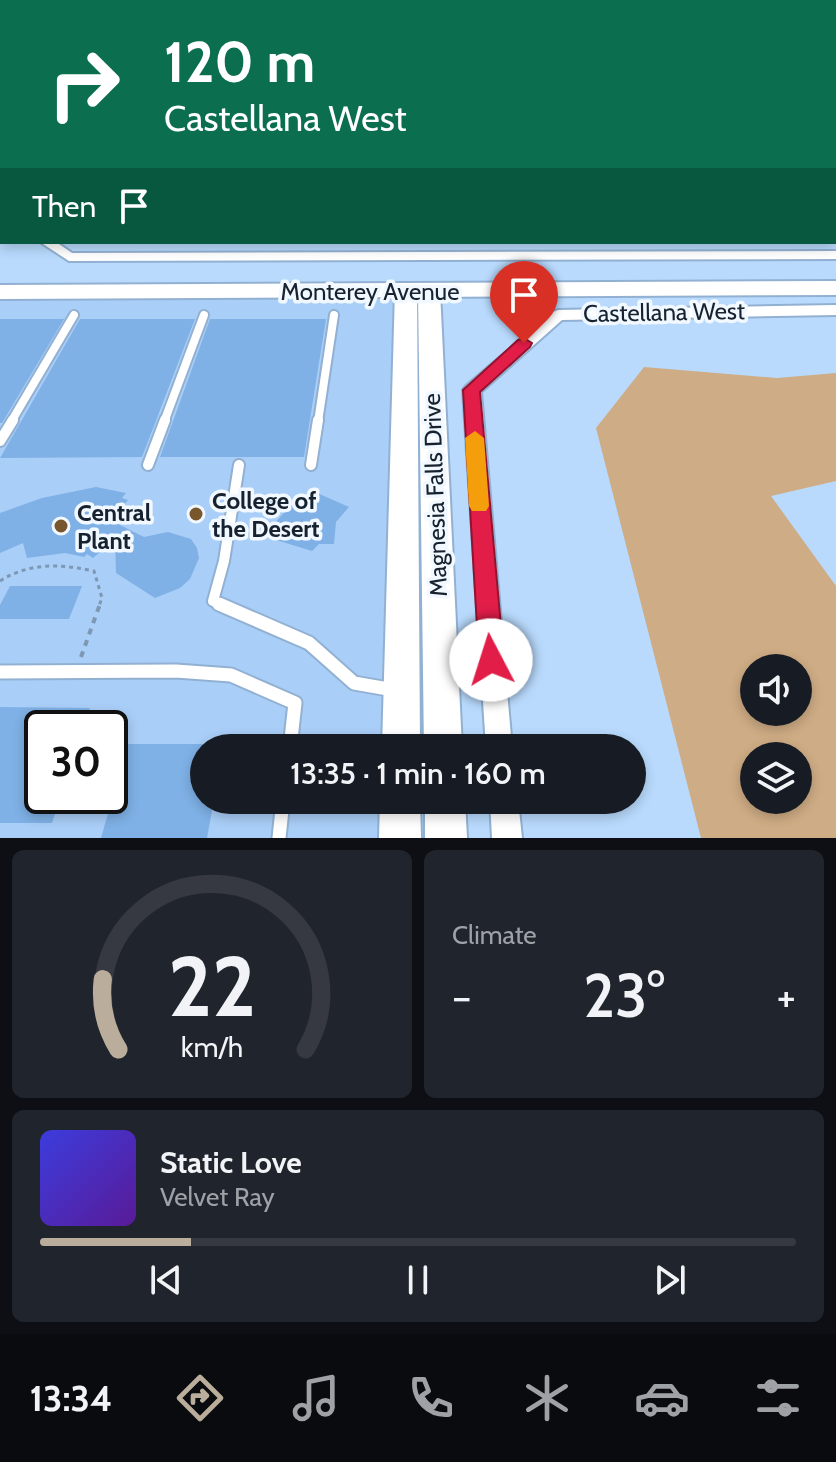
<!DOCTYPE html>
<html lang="en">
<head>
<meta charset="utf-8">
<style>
	body { margin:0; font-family:Cabin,sans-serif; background:#20242c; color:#f1f3f6; height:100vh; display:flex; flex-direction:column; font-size:30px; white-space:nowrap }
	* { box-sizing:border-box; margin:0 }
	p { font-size:26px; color:#9ea1a6 }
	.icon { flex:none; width:44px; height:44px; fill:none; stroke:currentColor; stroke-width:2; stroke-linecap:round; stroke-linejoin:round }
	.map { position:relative; height:838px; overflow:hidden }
	.details { display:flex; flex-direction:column; gap:12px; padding:12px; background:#0d0f14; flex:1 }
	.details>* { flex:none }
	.banner { position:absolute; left:0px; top:0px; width:836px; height:244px; box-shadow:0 4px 12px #0003; background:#0b6e4f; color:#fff; overflow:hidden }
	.controls { position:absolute; left:740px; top:654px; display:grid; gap:16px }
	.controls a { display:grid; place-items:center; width:72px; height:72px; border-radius:50%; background:#171b24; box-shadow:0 4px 12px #0003; font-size:40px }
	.speed { position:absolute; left:24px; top:710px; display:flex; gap:16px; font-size:40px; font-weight:700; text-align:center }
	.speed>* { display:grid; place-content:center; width:104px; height:104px; border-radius:50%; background:#171b24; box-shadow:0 4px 12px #0003; line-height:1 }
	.speed .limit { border:4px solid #111; border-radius:12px; background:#fff; color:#111 }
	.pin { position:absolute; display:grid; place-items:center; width:68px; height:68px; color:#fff; margin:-82px -34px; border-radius:50% 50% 50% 0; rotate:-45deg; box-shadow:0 0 8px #0007 }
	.pin .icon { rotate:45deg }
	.me { position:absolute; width:88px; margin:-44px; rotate:355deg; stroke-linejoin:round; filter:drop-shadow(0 0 6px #0008) }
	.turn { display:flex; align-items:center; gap:28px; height:168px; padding:0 32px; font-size:36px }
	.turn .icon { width:104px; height:104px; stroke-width:2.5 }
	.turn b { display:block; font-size:56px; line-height:68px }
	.then { display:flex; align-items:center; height:76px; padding:0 32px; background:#0003; gap:16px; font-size:30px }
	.big { font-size:60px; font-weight:600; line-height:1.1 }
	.details .tile { flex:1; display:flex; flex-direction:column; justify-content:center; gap:12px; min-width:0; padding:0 28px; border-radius:12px; background:#20242c }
	.details .dial { align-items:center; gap:0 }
	.dial svg { height:208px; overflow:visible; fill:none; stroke:#363941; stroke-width:7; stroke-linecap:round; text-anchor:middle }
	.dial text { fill:#f1f3f6; stroke:none }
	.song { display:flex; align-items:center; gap:24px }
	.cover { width:96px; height:96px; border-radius:12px; background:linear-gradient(135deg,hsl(240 70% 55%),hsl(270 70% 35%)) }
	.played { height:8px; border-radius:4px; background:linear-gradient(90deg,#bbad9c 20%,#363941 20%) }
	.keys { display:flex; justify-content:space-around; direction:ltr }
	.heat { display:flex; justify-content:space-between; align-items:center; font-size:44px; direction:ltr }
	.details .tiles { flex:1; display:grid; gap:12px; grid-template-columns:1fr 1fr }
	.tile:last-child { grid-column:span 2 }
	.trip { position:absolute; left:190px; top:734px; width:456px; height:80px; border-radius:40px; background:#171b24; box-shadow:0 4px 12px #0003; font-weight:600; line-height:80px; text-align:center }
	.menu { display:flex; height:128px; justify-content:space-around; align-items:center; background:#090b0e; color:#9ea1a6 }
	.menu .icon { width:56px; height:56px }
	.menu .active { color:#bbad9c }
	.menu b { font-size:36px; color:#f1f3f6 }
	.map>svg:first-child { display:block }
	.built { fill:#a9cef7; fill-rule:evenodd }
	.green { fill:#ceac85; fill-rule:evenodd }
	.building { fill:#7fb1e6 }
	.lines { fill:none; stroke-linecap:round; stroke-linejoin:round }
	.lane-far2-casing { stroke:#92b1d2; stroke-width:12 }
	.lane-far1-casing { stroke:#92b1d2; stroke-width:14 }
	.lane-casing { stroke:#92b1d2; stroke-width:17 }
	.street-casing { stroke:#92b1d2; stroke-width:4 }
	.secondary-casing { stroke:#92b1d2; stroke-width:4 }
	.primary-casing { stroke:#92b1d2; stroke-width:4 }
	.path-far1 { stroke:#7e97b3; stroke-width:3; stroke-dasharray:4 4; stroke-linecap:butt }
	.path { stroke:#7e97b3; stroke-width:4; stroke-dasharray:6 6; stroke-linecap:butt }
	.lane-far2 { stroke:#fff; stroke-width:8 }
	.lane-far1 { stroke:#fff; stroke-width:10 }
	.lane { stroke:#fff; stroke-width:13 }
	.street { fill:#fff; fill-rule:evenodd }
	.secondary { fill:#fff; fill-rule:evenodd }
	.primary { fill:#fff; fill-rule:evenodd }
	.route { fill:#e11d48; stroke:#92132f; stroke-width:2 }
	.slow { fill:#f59e0b }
	.poi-dot { fill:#78572d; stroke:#f1f8ff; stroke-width:3 }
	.labels { text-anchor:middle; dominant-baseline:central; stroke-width:7; stroke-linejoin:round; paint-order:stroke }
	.street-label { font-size:24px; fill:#16222f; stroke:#f1f8ff }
	.poi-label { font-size:24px; font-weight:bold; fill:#16222f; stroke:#f1f8ff; text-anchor:start }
</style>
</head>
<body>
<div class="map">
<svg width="836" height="838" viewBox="0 0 836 838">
	<rect width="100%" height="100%" fill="#b9dafd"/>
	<path class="built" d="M399,298L386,748H204V800H385L384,838H0V300ZM42,728H110V796H42Z"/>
	<path class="green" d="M644,367L777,378L836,373V481L771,496L836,586V838H701L596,428ZM798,668V712H754V668ZM798,756V800H754V756Z"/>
	<path class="building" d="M0,319H64L2,423H0Z
		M80,319H195L142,457L0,458Z
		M210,319H326L304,457H160Z
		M96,487L126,493L122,498L128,500L114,517L120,519L116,523L144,537L168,532L191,539L197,548L199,558L190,579L180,588L155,598L116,573L115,539L93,558L87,554L84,557L65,553L27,558L23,543L0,553V513L42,498Z
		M315,492L349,507L336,522L334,544H319L312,551L263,536L290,506H303Z
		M10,586H82L69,619H0V605Z
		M0,707L90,708L83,728H42V796H61L52,823H0Z
		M128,744H204V800H214L207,838H101Z"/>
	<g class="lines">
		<g class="lane-far2-casing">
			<path id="lane-far2" d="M11,422L74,315
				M164,422L204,315
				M318,422L334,315"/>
		</g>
		<g class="lane-far1-casing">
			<path id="lane-far1" d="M0,441L13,420
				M148,465L165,420
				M311,465L318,420
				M224,606L213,601L224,561L239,465"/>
		</g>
		<g class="lane-casing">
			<path id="lane" d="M219,604L309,643L354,683L394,690
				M0,672L176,671L231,675L295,703L290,748
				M279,838L283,800"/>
		</g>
		<g class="street-casing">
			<path id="street" d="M3,0H11L2,3Z
				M247,0L252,1L254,2H243Z
				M485,0H491L493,2H485Z
				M572,0H578L580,2H572Z
				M620,0H626L628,2H620Z
				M790,0H798L801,2H792Z
				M834,13H836V17H834Z
				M2,51V58L0,59V52Z
				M0,113H2V119H0Z
				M834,163H836V169H834Z
				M40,242H56L72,253L836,251V259L69,261Z
				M836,305V315L562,320L481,392L512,748H486L463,390L466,386L553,312L558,310Z
				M490,800H518L522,838H492Z"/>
		</g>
		<g class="secondary-casing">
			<path id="secondary" d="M406,285L417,291L420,748H382L395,291Z
				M429,285L440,291L462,748H424L418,291Z
				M380,800H420L421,838H379Z
				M425,800H465L467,838H425Z"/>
		</g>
		<g class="primary-casing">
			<path id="primary" d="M836,281V295L0,299V285Z"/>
		</g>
		<path class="path-far1" d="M0,581C30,562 61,564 94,571L102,598L99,606"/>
		<path class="path" d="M81,657L100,604"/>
		<use href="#lane-far2" class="lane-far2"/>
		<use href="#lane-far1" class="lane-far1"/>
		<use href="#lane" class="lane"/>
		<use href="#street" class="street"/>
		<use href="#secondary" class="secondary"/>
		<use href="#primary" class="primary"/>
	</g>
	<path class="route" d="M524,338L532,343L530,347L480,392L504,660L500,668L491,672L482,668L479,660L463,390L518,340Z"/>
	<path class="slow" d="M475,431L484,438L489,506L486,511H472L469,506L465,438Z"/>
	<g class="poi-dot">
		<circle cx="196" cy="514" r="8"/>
		<circle cx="61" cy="526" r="8"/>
	</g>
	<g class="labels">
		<g class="street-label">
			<text x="370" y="291">Monterey Avenue</text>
			<text transform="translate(664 312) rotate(-1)">Castellana West</text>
			<text transform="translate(435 495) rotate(-92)">Magnesia Falls Drive</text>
		</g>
		<g class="poi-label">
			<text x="212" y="500">College of<tspan x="212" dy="28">the Desert</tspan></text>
			<text x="77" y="512">Central<tspan x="77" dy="28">Plant</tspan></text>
		</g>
	</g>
</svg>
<div class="controls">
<a><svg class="icon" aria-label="sound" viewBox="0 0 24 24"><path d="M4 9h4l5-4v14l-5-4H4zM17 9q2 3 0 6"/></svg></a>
<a><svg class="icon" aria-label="layers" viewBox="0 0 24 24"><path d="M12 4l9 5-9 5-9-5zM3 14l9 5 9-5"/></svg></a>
</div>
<div class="speed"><div class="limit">30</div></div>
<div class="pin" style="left:524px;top:343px;background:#d93025"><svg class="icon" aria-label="arrive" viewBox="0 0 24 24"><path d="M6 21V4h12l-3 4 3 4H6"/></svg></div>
<svg class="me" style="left:491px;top:660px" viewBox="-20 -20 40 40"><circle r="19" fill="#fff"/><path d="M0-13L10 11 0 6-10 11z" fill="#e11d48"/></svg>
<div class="trip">13:35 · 1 min · 160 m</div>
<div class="banner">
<div class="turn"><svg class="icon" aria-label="right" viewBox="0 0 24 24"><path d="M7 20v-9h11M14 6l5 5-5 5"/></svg><div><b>120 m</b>Castellana West</div></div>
<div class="then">Then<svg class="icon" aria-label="arrive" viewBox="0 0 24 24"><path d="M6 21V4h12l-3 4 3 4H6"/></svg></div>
</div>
</div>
<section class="details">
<div class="tiles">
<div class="tile dial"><svg viewBox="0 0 100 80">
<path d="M14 69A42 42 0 1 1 86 69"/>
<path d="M14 69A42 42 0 0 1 8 42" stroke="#bbad9c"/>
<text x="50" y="56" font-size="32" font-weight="700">22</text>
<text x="50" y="72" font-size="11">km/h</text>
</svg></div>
<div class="tile"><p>Climate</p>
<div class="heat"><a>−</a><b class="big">23°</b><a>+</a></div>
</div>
<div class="tile">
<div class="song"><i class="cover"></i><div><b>Static Love</b><p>Velvet Ray</p></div></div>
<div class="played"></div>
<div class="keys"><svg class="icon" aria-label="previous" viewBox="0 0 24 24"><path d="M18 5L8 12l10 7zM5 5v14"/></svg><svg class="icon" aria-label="pause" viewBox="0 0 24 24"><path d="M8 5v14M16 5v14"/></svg><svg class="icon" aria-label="next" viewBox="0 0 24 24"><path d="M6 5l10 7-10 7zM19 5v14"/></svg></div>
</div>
</div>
</section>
<nav class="menu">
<b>13:34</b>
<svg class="icon active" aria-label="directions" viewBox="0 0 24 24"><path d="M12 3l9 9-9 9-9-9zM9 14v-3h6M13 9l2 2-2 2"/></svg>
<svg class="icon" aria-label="music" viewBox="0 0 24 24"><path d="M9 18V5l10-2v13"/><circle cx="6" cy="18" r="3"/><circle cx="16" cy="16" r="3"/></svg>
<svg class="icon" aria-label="phone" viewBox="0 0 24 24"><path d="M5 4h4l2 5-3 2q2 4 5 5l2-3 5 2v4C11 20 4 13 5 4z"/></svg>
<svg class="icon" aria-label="climate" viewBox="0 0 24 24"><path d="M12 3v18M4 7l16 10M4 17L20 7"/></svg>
<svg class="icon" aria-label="car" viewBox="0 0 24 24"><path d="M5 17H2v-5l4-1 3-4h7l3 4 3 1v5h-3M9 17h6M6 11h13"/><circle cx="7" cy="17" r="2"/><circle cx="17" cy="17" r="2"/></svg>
<svg class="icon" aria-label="filters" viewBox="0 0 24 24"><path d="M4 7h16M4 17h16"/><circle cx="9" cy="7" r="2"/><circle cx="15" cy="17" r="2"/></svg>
</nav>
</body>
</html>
